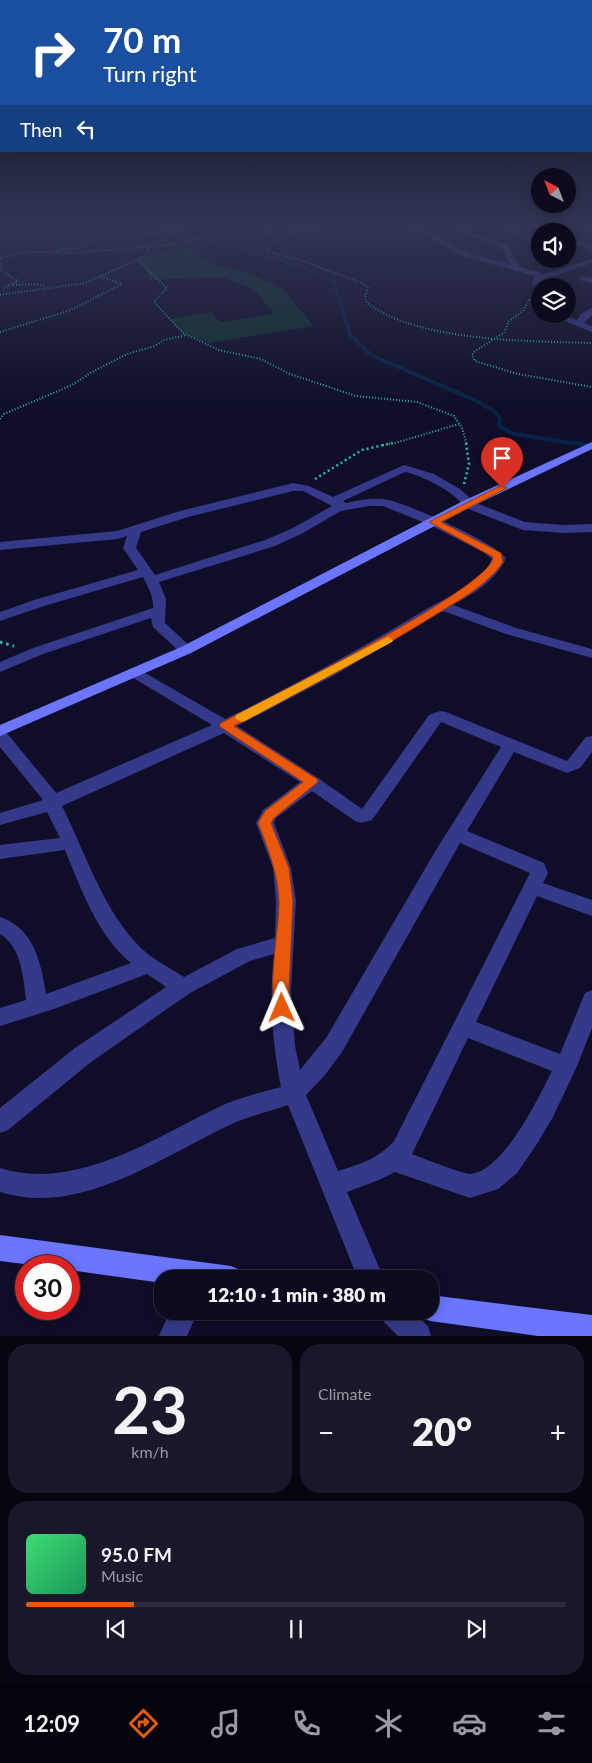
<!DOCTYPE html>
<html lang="en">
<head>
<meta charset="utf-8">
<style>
	body { margin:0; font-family:Lato,sans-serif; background:#19182b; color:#f1f3f6; height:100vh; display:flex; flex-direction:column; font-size:19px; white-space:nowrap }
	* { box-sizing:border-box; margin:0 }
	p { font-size:16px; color:#9a9aa4 }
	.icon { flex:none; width:28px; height:28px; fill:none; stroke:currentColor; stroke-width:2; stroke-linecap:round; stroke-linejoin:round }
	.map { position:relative; height:1336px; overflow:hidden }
	.drawer { display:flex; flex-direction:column; gap:8px; padding:8px; background:#060610; flex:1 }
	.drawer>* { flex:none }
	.guide { position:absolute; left:0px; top:0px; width:592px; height:152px; box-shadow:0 2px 12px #0003,0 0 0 1px #2b2b3c; background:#1a4fa0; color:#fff; overflow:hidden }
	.needle { width:32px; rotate:318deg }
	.controls { position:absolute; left:531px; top:168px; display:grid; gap:10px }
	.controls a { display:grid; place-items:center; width:45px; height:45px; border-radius:50%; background:#0b0a1e; box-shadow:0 2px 12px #0003,0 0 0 1px #2b2b3c; font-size:25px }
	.speed { position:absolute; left:15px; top:1255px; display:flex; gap:10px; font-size:25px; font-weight:700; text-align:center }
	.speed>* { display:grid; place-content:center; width:65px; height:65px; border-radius:50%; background:#0b0a1e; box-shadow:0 2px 12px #0003,0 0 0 1px #2b2b3c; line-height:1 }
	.speed .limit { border:8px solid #d22; background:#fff; color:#111 }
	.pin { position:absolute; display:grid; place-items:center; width:42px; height:42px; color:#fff; margin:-51px -21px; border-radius:50% 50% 50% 0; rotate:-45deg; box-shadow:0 0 5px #0007 }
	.pin .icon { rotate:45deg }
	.me { position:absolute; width:55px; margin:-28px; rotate:359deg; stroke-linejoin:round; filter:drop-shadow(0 0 4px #0008) }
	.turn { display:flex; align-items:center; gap:18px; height:105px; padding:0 20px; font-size:22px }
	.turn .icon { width:65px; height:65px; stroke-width:2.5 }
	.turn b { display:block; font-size:35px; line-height:42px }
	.then { display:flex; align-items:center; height:48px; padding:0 20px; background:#0003; gap:10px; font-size:19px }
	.big { font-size:38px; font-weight:800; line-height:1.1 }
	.drawer .card { flex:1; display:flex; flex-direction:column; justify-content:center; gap:8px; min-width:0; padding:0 18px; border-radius:20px; background:#19182b }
	.drawer .dial { align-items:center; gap:0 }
	.dial b { font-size:65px; line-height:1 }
	.song { display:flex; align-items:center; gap:15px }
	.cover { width:60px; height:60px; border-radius:8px; background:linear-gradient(135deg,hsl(140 70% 55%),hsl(150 70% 35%)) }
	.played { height:5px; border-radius:2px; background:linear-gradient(90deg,#ea580c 20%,#2b2b3c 20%) }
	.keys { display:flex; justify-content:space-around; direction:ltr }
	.heat { display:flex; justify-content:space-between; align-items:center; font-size:28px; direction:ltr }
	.drawer .tiles { flex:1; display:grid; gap:8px; grid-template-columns:1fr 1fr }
	.card:last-child { grid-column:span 2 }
	.trip { position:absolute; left:154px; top:1270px; width:285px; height:50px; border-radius:20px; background:#0b0a1e; box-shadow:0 2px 12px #0003,0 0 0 1px #2b2b3c; font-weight:800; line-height:50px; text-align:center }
	.tab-bar { display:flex; height:80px; justify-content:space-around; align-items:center; background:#04040c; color:#9a9aa4 }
	.tab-bar .icon { width:35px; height:35px }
	.tab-bar .on { color:#ea580c }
	.tab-bar b { font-size:22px; color:#f1f3f6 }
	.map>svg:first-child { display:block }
	.green { fill:#10322e }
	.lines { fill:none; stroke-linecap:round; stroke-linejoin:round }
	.stream-far2 { stroke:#062448; stroke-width:3 }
	.stream-far1 { stroke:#062448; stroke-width:4 }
	.stream { stroke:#062448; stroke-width:4.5 }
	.path-far2 { stroke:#25c2aa; stroke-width:2; stroke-dasharray:1 2; stroke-linecap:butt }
	.path-far1 { stroke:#25c2aa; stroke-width:2.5; stroke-dasharray:2 3; stroke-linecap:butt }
	.path { stroke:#25c2aa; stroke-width:3; stroke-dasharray:2.5 4; stroke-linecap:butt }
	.street { fill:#35398a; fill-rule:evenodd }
	.secondary { fill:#6b75ff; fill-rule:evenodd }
	.route { fill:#ea580c; stroke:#983908 }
	.slow { fill:#f59e0b }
</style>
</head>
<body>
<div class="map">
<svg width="592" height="1336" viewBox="0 0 592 1336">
	<rect width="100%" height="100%" fill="#0f0d28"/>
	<path class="green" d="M191,248L212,264L239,270L281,287L314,326L208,343L183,333L170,319L211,312L220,322L274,314L255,290L223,277L149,280L146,266L138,260L145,255Z"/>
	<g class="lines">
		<path class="stream-far2" d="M90,224L218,242L303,267L334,282L346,322"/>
		<path class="stream-far1" d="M346,321L350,335L371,355L479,402L494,411L500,418L499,426L514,434L584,445"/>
		<path class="stream" d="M576,443L592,446"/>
		<path class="path-far2" d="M160,224L188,237L197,238
			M262,224L277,239L268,249V252L300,260L362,283L368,287L365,297L367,303C419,342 529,341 592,343
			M302,231L341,224
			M277,239L293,234
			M57,251L76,248L94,238L128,237L172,231
			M50,252L67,253L135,248L177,244L201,238H243L303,231
			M0,258L24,252H51
			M138,260L167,288L154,302L183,333L219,350L261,359L290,374L356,396L417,402L454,416L462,428L467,445
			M0,263L2,265L0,270L18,281L3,288
			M13,285L34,284L46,286
			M0,295L85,283L144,257L150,246L166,237L182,224
			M531,297L523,311L509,321L504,333L475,351L472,355L475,361L518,374L592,387
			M0,332L71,310L122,284L99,276
			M0,419L4,414L72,385L92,372L127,354L155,346L164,340L187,335
			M383,445L395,443L459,424"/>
		<path class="path-far1" d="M315,479L362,450L392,443
			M464,484L469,464L466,443"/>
		<path class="path" d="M0,642L14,646"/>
		<path class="street" d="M399,224C423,224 443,241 464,251C478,257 495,260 510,264L503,249L442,224H452L509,246L519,267L540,272L541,275L592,259V263L542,280L540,283V295L536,293L532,283L535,278L534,276L460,255L432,239Z
			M488,224C496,224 500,227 508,229C512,229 528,224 536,224L515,232L540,242V247Z
			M570,224H581L592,228V232Z
			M568,237L592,245V250L568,241Z
			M580,276L592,278V283L580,280Z
			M592,308V315L584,323L592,326V332L547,314H558L577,320L581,314Z
			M404,465L434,474L460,489L476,503L525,522L564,525L592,524V532L564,533L523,530L463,507C458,493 421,475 405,472L343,501L346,503C359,500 371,498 384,499C405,502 494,542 506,558C496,581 474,593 453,605L516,628L592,649V658L506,634L446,612H441L335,675L237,726L318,778L362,809L429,715L440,711L446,712L567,761L586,737L592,736V752L580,768L567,773L514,752L467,831L544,863L548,873L543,883L592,900V916L537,896L476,1022L560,1054L585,993L592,990V1028L577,1066L553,1117L535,1147L517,1173L498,1189L470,1198L395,1172L379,1180L347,1192L384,1279H358L288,1105C271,1111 253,1115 236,1122C165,1154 82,1218 0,1192V1168C78,1192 155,1137 223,1105C241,1097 262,1092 281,1087C272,1040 269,1002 274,954L250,961L190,993L91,1062L8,1130L0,1133V1108L75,1048L166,987L147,974L54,1009L0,1026V1008L26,1000C23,978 22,947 0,934V917C34,928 41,963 46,994L131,963C98,936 81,889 65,850L0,859V845L60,838L47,812L0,825V813L43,800L0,747V731L6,732L56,793L212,725L130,676L127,673L130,670H140L225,719C293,686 358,650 423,611C446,597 481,585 492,559L485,553L430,525L383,506H369L341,511L301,534L275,546L159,582L166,599L165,623L191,647L193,650L191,653H181L153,627L151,618L43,654L0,672V662L33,648L153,608C154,597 148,587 143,577L44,606L0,621V612L34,600L138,570L123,548L127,536L118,539L0,550V542L117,531L180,511L293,483L309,486L333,497ZM293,491H303L332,506L293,528L265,540L155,575L136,548L141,532L188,517ZM441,722L501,747L436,850L326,1038L300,1070L295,1046L291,990L296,901L291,868L274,823L276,818L312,791L355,821L361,823L372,820ZM224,733L300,782L263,810L256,823L273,868L276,901L275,938L237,949L184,977C170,968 154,960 142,949C103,911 86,854 62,806ZM460,843L530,873L394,1141C378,1159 360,1164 338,1171L306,1095L325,1075L342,1052ZM468,1038L552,1071C539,1097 503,1172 470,1174C463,1174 422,1158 412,1154Z
			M170,1311H198L187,1336H159Z
			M378,1311H411L428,1326L431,1336H398L382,1320Z"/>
		<path class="secondary" d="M592,442V449L471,507L191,653L0,736V725L181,647L463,501Z
			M0,1235L231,1266L240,1270L244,1279H162V1283L69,1270V1266H40L0,1261Z
			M430,1295L592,1315V1336H538L430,1321L421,1317L418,1311H430Z"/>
	</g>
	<linearGradient id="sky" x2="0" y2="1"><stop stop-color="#080716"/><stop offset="0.55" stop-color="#313553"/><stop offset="1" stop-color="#313553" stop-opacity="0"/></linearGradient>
	<rect width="592" height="411" fill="url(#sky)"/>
	<path class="route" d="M502,485L507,488L505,489L441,522L501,553L503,562C487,586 459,600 435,615C370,656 302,690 234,726L317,779L318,782L274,818L271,823L289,868L293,901L289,990L290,1008L288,1013L282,1015L276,1013C267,993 279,927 279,902C278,873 268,849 258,823L265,811L303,782L219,726L221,723C257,704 495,586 493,557L429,522Z"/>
	<path class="slow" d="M388,637L393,640L392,642L245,721L241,722L235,718L236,715Z"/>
</svg>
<div class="controls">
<a><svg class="needle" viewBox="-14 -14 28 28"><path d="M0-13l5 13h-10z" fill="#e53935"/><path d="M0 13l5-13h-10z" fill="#9a9aa4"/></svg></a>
<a><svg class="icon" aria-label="sound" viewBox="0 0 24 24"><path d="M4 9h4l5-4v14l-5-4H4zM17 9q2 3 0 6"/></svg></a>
<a><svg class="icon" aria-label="layers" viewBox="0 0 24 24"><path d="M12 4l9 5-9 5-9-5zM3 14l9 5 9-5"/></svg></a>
</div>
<div class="speed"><div class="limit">30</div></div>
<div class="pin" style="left:502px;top:488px;background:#d93025"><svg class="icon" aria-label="arrive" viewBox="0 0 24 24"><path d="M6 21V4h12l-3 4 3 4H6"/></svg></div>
<svg class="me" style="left:282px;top:1008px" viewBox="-20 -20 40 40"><path d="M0-17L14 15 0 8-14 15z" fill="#ea580c" stroke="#fff" stroke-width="4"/></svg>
<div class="trip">12:10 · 1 min · 380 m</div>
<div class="guide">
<div class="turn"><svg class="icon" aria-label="right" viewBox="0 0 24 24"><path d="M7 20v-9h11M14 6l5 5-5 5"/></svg><div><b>70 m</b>Turn right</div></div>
<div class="then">Then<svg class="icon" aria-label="left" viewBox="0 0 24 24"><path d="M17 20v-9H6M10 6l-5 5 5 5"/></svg></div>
</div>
</div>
<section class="drawer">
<div class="tiles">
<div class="card dial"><b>23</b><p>km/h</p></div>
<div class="card"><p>Climate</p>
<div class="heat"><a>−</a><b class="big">20°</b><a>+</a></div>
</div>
<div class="card">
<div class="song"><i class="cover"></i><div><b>95.0 FM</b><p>Music</p></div></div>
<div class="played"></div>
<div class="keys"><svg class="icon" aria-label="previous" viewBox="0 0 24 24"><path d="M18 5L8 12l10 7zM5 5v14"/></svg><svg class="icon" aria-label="pause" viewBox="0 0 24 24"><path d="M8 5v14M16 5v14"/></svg><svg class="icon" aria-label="next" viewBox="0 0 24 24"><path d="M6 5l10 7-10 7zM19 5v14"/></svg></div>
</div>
</div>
</section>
<nav class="tab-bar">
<b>12:09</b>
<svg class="icon on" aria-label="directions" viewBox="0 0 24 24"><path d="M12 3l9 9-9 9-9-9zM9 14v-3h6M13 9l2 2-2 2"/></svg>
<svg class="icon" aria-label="music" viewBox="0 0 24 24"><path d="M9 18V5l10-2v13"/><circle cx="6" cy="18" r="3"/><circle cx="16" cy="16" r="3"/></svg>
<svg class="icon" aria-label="phone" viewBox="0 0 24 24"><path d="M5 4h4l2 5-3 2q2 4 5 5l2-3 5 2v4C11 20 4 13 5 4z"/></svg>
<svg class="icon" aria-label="climate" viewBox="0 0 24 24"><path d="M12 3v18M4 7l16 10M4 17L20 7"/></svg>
<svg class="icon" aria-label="car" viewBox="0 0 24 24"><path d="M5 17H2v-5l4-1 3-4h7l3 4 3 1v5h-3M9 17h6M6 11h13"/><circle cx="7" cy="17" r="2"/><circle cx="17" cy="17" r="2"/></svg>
<svg class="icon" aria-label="filters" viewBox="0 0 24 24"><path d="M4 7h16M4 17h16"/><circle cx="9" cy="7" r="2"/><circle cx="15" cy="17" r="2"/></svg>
</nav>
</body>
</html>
